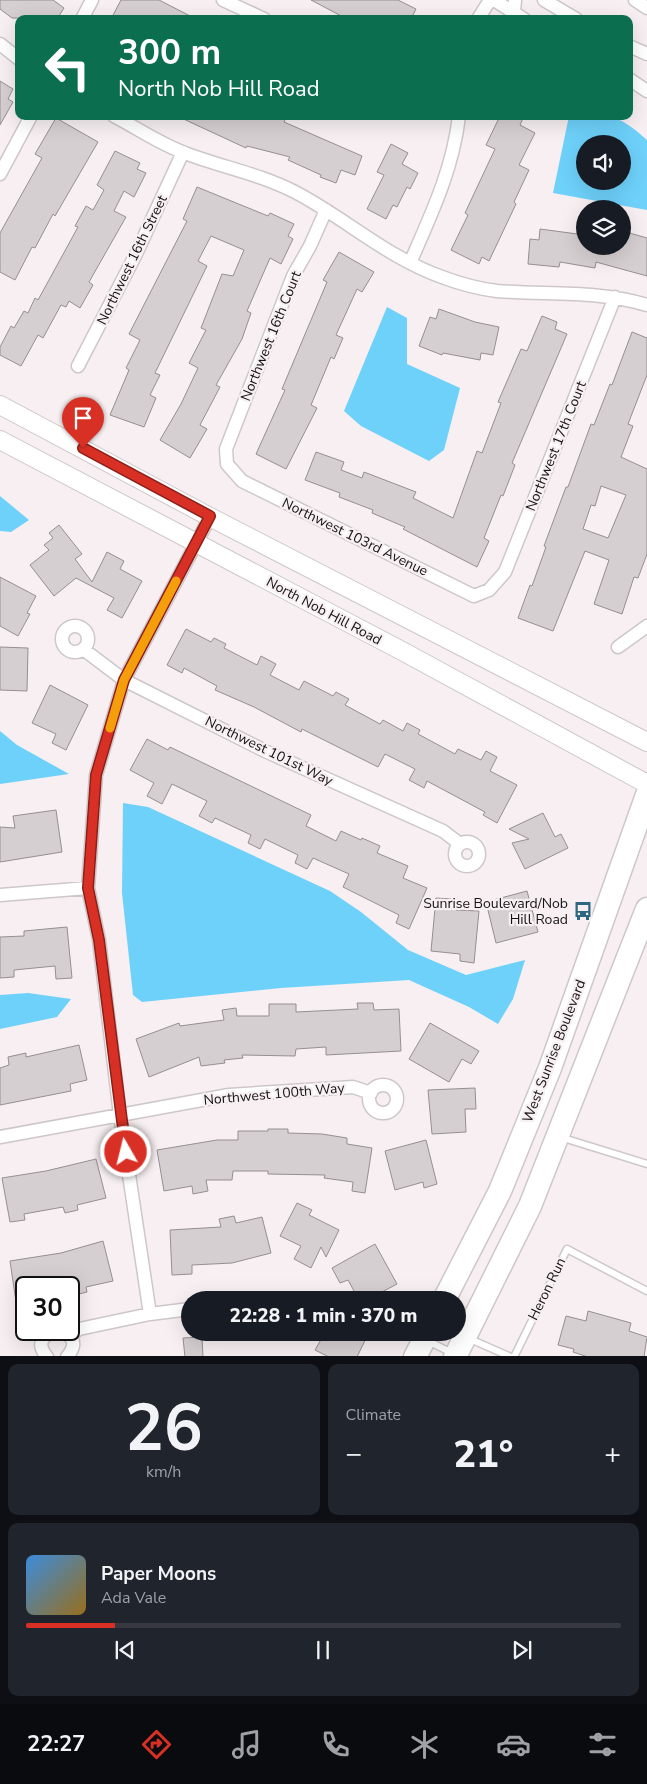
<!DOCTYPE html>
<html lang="en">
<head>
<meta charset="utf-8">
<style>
	body { margin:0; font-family:"Nunito Sans",sans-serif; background:#20242c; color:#f1f3f6; height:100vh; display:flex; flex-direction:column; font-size:19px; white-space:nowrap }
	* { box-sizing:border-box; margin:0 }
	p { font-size:16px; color:#9ea1a6 }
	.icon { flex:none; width:28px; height:28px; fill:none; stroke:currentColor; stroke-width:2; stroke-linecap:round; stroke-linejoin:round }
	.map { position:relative; height:1356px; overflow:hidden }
	.side { display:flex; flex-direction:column; gap:8px; padding:8px; background:#0d0f14; flex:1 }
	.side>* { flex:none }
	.hud { position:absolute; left:15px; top:15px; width:618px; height:105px; border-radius:10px; box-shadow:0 5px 20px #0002; background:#0b6e4f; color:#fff; overflow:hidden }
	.tools { position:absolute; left:576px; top:135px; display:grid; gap:10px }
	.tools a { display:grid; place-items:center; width:55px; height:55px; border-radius:50%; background:#171b24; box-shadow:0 5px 20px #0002; font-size:25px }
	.speed { position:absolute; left:15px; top:1276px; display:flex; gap:10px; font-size:25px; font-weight:700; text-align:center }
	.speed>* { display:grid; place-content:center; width:65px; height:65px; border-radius:50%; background:#171b24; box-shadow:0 5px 20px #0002; line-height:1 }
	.speed .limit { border:2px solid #111; border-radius:8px; background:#fff; color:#111 }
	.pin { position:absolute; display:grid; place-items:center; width:42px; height:42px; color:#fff; margin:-51px -21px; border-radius:50% 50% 50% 0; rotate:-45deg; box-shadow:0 0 5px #0007 }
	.pin .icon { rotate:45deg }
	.me { position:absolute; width:55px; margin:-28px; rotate:352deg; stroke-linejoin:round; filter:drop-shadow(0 0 4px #0008) }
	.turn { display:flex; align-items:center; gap:18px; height:105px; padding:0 20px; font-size:22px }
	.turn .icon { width:65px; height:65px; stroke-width:2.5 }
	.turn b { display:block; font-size:35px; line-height:42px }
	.big { font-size:38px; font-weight:800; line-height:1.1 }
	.side .card { flex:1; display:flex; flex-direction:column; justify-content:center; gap:8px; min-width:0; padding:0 18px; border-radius:10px; background:#20242c }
	.side .dial { align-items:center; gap:0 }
	.dial b { font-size:65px; line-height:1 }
	.song { display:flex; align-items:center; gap:15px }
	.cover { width:60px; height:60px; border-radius:8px; background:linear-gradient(135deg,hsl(210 70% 55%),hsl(40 70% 35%)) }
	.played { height:5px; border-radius:2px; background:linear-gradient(90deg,#d93025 15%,#363941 15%) }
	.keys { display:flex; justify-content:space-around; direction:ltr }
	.heat { display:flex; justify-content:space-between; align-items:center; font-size:28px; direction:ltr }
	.side .tiles { flex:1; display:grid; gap:8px; grid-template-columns:1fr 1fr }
	.card:last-child { grid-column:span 2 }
	.trip { position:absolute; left:181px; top:1291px; width:285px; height:50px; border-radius:25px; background:#171b24; box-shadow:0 5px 20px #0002; font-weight:800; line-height:50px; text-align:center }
	.tab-bar { display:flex; height:80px; justify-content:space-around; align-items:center; background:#090b0e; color:#9ea1a6 }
	.tab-bar .icon { width:35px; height:35px }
	.tab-bar .on { color:#d93025 }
	.tab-bar b { font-size:22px; color:#f1f3f6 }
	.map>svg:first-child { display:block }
	.water { fill:#6ed1fa; fill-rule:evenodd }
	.building { fill:#d6cfd1; stroke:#968f91; fill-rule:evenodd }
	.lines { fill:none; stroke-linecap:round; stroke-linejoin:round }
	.lane-casing { stroke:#cec7c9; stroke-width:9 }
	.street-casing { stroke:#cec7c9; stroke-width:15 }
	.secondary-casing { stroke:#cec7c9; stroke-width:20 }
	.highway-casing { stroke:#cec7c9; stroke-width:25 }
	.lane { stroke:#fff; stroke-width:6 }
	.street { stroke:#fff; stroke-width:12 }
	.secondary { stroke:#fff; stroke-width:18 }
	.highway { stroke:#fff; stroke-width:22 }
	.route-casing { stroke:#8d1f18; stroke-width:12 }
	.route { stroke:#d93025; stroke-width:9 }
	.slow { stroke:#f59e0b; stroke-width:9 }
	.labels { text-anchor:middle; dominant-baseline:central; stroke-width:4.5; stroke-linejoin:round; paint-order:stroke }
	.street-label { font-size:14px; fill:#151313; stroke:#f7eff1 }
	.poi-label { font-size:14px; fill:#151313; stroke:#f7eff1; text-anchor:end }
</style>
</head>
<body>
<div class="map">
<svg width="647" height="1357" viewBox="0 0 647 1357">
	<rect width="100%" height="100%" fill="#f7eff1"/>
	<path class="water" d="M569,116C610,116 615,111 647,140V210L553,193ZM585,144H622V181H585Z
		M387,307L407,318V364L460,388L444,450L429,461L361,426L344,411Z
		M0,496L29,520L11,532L0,531Z
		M0,731L17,745L69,774L0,784Z
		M123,803L148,807L330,891L361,912L408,950L466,975L525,960L513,999L498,1024L469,1007L409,980L281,988L142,1002L133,995L122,893Z
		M28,993L71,999L57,1017L0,1029V995Z"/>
	<path class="building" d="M0,0H53L64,8L57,19L12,18L0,9Z
		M121,0H159L196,19H111Z
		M311,0H398L416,9L411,19H347Z
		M0,81L13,89L8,99L13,102L0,125Z
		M177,116H272L285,119L284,122L362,156L355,175L341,170L336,183L320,177L321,175L288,160L290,157L247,146L246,148Z
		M500,116H524L520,125L535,133L519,165L529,170L514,202L516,204L489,261L482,257L479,264L451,250L468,215L465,213L495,149L486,145Z
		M56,118L98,142L55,216L53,214L35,248L32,247L15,280L0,272V233L42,158L35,154Z
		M391,144L408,153L402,164L418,173L410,189L407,187L397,207L393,205L386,219L367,209L384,175L377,172Z
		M115,151L140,163L137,169L146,173L134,197L124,191L114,211L126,217L89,282L93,285L80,308L69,301L66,307L61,305L43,338L38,335L21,366L0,355V347L11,326L14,328L24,311L28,313L35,298L38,300L78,227L75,226L86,206L93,210L104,190L97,185Z
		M197,187L268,216L270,213L294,224L288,236L293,239L281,264L270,258L247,311L251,313L242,339L216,385L220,387L200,425L207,429L190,458L160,440L181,404L198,368L189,363L206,330L201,328L222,274L233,276L244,250L211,236L198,261L207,266L155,373L160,375L150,395L156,398L144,427L110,415L129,370L126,368L140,340L129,334L187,221L183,219Z
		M540,229L585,235V246H622L626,232L647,238V276L596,262L595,268L560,262L559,267L528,264L530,239L539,240Z
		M339,252L374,272L362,292L357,289L336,335L343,338L334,359L331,357L311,405L317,408L286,469L256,454L285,390L282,389L327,282L323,280Z
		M439,309L475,322L499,327L493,355L481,353L480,360L443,353L442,355L419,346L430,317L436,319Z
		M542,316L557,322L555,329L567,334L512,463L515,465L503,496L501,495L484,538L489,541L477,567L403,529L405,527L372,513L373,510L339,497L340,493L305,480L316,452L344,462L341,470L362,478L364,472L416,492L413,498L453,518L477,451L482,453L501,403L498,402L521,349L527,351Z
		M632,332L647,338V375L628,424L633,426L621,457L647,469V554L638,578L634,577L622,614L594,604L609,560L585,551L553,631L518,618L530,585L532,586L546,547L544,546L566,487H568L591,424L594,425L610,384L612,385ZM601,486L626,495L608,538L583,529L591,505L595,506Z
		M59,525L82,554L75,559L92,582L107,552L124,561L120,569L142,581L122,618L107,610L114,598L76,578L54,596L30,565L49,550L44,545L53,538L49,533Z
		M0,577L36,596L27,613L30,614L18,636L0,626Z
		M186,629L211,642L214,638L226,644L224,648L257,665L261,656L276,664L270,675L299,690L304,681L333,696L336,692L349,699L345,705L380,724L383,720L403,731L407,723L420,730L418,734L455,754L458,749L481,760L486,751L497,757L490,771L517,785L497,823L483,815L485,812L427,781L424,788L409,780L415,769L385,754L378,767L302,729L301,732L254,707L215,690L217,686L184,668L182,673L167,665Z
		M0,647L28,648L27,691L0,690Z
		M50,685L88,705L66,750L52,743L56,734L32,723Z
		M147,739L168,750L170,747L311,815L306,826L336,841L341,831L361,840L362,838L380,846L377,853L408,866L403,878L427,888L409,929L396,923L399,915L343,887L349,874L313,858L307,869L295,863L298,855L265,839L260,849L248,843L251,835L215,818L212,823L199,816L207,801L172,784L162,804L147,796L154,783L130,770Z
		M56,810L62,852L0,862V827L15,828L13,816Z
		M543,813L555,837L561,834L568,848L525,869L512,843L529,839L509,829Z
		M527,891L538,932L496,943L486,902Z
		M436,898L452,899L456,910L479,911L474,963L460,961V954L431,951Z
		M67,927L72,978L56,979L55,966L14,970V977L0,978V937L24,936V931Z
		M357,1003H373L374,1010L399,1009L401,1051L326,1055V1047L296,1049L295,1056L242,1055L243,1058L224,1060L225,1063L201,1066L199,1057L149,1077L136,1039L179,1023L180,1026L224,1020L222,1010L236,1008L237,1016H269V1004H296V1012L358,1009Z
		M430,1023L479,1051L471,1064L462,1059L449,1082L409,1059Z
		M79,1045L87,1080L70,1084L71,1091L0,1105V1068L9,1065L8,1057L26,1053V1057Z
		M475,1088L476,1109H465L466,1132L432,1134L428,1090Z
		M268,1129H288V1133L322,1134L347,1138V1144L372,1148L365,1193L352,1191L353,1182L324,1178L325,1175L268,1174V1171H233L232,1180H206L208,1191L193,1194L192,1186L164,1191L157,1150L217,1140H238V1131H268Z
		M426,1140L437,1184L424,1188L423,1182L395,1190L385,1151Z
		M96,1159L106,1198L77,1205L78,1210L65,1213L63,1207L24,1214L25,1220L10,1222L2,1178L46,1171Z
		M297,1203L312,1210L309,1215L339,1230L326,1257L321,1247L311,1268L294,1259L301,1246L280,1236Z
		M234,1216L236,1223L262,1217L271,1253L232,1263L192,1265V1274L172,1275L170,1230L221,1227L219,1219Z
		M103,1241L113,1281L86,1287L87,1292L71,1296L69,1288H26V1322H19L10,1261L61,1253Z
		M375,1244L397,1284L367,1300H359L348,1280L340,1283L332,1268Z
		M588,1311L631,1323L629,1331L647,1337L644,1357H588L573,1352L574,1349L558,1345L566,1316L586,1321Z
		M333,1332H369L357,1357H329L315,1350L323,1336L330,1339Z
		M202,1337L203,1357H185L183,1338Z"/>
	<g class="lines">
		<g class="lane-casing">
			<path id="lane" d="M560,1137L647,1164
				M454,1332L511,1357
				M428,1341L452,1353
				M514,1357L567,1249L647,1291"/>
		</g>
		<g class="street-casing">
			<path id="street" d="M223,0L264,19
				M494,0L524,19
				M544,0L576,19
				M635,0L647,8
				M82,19L92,0
				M478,19L490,0
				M510,19L514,13L515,0
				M0,44L19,59
				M629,46L647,54
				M629,79L647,91
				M114,116C137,128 160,144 185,153C221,167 260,174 295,192C345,218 388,258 442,277C458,283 480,289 497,291C548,295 598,290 647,305
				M0,174L31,116
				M326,210L310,246L293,276L226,449L227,464L242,481L474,596L489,590L505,572L615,297
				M410,263C431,215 453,169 459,116
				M78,366L136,254L183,152
				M62 639a13 13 0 1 1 26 0a13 13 0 1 1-26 0Z
				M618,647L647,626
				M83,649L124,680L265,751L443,831L460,844
				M455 854a12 12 0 1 1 24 0a12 12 0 1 1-24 0Z
				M0,895L88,888
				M369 1099a14 14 0 1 1 28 0a14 14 0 1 1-28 0Z
				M0,1137L229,1095L353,1087L371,1093
				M277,1300L288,1299
				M150,1314L120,1115L99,940L88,888L96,775L124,680L210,517
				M69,1336L79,1329L150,1314L190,1309
				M47,1357C21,1325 94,1324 67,1357"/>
		</g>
		<g class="secondary-casing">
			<path id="secondary" d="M0,405L210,517L647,742
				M0,440L404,652L647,784"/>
		</g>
		<g class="highway-casing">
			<path id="highway" d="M444,1300L500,1191L550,1068L647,795
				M415,1357L428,1332
				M455,1357L530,1206L647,909"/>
		</g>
		<use href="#lane" class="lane"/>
		<use href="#street" class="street"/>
		<use href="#secondary" class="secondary"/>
		<use href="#highway" class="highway"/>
	</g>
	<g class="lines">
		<g class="route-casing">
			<path id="route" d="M83,448L210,516L124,680L96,775L88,888L99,940L126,1152"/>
		</g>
		<use href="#route" class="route"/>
		<path class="slow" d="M110,728L124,680L176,581"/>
	</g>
	<defs>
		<g id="bus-bare" transform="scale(1.5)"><path d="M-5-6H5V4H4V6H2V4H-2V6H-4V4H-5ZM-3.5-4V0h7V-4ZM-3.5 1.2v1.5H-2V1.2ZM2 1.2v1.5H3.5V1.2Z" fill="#2d6880" stroke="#f7eff1" stroke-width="2.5" paint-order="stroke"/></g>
	</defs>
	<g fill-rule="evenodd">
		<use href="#bus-bare" x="583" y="911"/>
	</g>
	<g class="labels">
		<g class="street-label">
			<text transform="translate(132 260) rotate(-64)">Northwest 16th Street</text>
			<text transform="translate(271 336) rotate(-68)">Northwest 16th Court</text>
			<text transform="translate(556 446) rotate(-68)">Northwest 17th Court</text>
			<text transform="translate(355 537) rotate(26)">Northwest 103rd Avenue</text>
			<text transform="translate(324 611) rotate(28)">North Nob Hill Road</text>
			<text transform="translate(269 751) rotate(26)">Northwest 101st Way</text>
			<text transform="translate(554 1051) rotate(-69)">West Sunrise Boulevard</text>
			<text transform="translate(274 1094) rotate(-5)">Northwest 100th Way</text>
			<text transform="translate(547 1289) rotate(-64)">Heron Run</text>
		</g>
		<g class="poi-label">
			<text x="568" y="903">Sunrise Boulevard/Nob<tspan x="568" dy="16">Hill Road</tspan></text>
		</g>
	</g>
</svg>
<div class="tools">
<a><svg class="icon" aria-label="sound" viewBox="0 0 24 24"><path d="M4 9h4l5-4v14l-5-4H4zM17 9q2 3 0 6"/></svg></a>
<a><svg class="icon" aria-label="layers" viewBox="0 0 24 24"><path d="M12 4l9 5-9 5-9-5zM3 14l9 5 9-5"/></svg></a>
</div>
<div class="speed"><div class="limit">30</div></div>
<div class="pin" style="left:83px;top:448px;background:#d93025"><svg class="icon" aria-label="arrive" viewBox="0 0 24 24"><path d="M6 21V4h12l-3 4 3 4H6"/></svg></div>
<svg class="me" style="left:126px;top:1152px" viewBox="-20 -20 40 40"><circle r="17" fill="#d93025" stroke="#fff" stroke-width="3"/><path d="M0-11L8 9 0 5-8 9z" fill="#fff"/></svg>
<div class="trip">22:28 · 1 min · 370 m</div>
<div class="hud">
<div class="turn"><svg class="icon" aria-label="left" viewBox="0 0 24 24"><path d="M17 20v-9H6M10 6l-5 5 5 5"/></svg><div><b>300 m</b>North Nob Hill Road</div></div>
</div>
</div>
<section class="side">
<div class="tiles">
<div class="card dial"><b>26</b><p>km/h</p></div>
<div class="card"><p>Climate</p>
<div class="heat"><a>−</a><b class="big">21°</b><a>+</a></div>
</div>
<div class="card">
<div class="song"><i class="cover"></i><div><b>Paper Moons</b><p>Ada Vale</p></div></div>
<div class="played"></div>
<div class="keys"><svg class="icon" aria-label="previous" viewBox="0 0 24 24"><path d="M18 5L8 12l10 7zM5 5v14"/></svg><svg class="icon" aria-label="pause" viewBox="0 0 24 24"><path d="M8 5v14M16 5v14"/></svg><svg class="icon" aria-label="next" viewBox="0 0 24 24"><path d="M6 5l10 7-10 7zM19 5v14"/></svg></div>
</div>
</div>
</section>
<nav class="tab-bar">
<b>22:27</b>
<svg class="icon on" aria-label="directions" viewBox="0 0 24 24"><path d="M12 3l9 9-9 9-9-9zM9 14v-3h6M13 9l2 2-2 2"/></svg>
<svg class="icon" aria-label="music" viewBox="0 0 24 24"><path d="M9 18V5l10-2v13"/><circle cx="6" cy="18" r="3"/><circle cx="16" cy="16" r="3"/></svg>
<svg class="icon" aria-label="phone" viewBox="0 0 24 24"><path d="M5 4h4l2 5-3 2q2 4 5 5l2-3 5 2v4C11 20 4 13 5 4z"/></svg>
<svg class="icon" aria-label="climate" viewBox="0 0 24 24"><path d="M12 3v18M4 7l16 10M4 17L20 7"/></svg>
<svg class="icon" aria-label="car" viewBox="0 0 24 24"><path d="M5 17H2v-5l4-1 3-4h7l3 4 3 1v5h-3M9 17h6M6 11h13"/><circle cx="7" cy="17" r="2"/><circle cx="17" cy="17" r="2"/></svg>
<svg class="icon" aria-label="filters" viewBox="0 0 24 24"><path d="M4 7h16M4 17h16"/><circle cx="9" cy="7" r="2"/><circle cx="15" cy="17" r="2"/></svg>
</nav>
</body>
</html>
